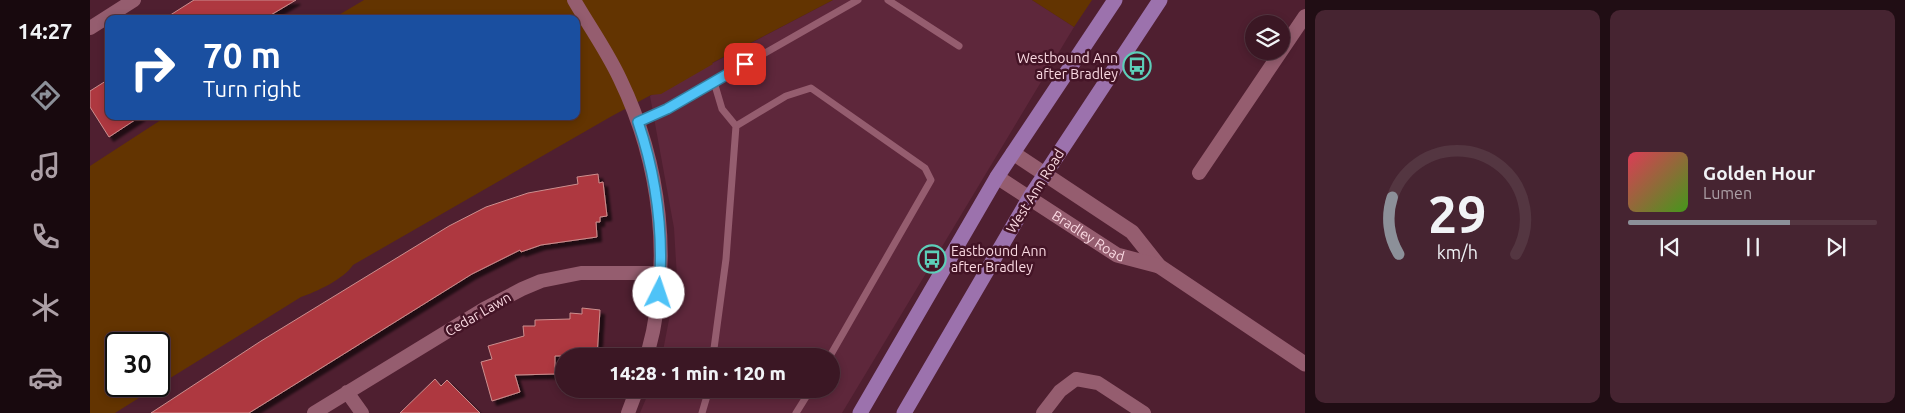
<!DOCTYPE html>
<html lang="en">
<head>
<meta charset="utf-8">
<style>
	body { margin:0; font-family:Ubuntu,sans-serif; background:#462431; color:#f1f3f6; height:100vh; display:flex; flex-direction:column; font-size:19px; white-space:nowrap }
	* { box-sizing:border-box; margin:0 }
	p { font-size:16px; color:#ac9fa6 }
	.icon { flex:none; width:28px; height:28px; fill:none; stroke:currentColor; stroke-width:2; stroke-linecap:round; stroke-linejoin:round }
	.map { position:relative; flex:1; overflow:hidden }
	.panel { display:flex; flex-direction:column; gap:10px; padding:10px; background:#200d14; width:600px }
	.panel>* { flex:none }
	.hud { position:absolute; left:15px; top:15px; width:475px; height:105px; border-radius:10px; box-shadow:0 2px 8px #0003,0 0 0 1px #543641; background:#1a4fa0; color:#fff; overflow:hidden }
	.fabs { position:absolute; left:1155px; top:15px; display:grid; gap:10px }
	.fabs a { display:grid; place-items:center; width:45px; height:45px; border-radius:50%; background:#3b1724; box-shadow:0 2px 8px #0003,0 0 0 1px #543641; font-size:25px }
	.speed { position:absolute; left:15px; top:332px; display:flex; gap:10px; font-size:25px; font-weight:700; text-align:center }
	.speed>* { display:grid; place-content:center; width:65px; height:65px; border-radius:50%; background:#3b1724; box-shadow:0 2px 8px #0003,0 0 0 1px #543641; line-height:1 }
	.speed .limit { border:2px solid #111; border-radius:8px; background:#fff; color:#111 }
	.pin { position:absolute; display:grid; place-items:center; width:42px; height:42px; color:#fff; margin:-21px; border-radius:10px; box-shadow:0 2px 8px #0006 }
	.me { position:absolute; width:55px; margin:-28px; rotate:4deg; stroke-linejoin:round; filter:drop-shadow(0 0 4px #0008) }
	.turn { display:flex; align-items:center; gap:18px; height:105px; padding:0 15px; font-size:22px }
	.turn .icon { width:65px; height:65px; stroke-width:2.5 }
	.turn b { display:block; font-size:35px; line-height:42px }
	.panel .tile { flex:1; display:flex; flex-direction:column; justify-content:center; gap:8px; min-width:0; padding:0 18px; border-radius:10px; background:#462431 }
	.panel .dial { align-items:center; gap:0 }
	.dial svg { height:130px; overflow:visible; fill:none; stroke:#543641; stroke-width:7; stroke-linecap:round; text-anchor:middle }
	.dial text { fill:#f1f3f6; stroke:none }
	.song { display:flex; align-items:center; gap:15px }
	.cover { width:60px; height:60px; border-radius:8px; background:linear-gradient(135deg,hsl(350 70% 55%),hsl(100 70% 35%)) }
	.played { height:5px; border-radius:2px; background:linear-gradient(90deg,#8c9099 65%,#543641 65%) }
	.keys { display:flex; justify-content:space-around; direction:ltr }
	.panel .tiles { flex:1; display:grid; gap:10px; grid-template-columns:repeat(2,1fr) }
	.trip { position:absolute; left:465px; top:348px; width:285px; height:50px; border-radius:25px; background:#3b1724; box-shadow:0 2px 8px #0003,0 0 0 1px #543641; font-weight:800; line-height:50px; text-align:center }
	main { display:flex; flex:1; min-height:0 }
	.dock { display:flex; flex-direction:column; width:90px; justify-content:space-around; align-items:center; background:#18090e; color:#ac9fa6 }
	.dock .icon { width:35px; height:35px }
	.dock .current { color:#8c9099 }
	.dock b { font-size:22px; color:#f1f3f6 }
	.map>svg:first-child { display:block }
	.built { fill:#5e273b }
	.green { fill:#633401 }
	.building { fill:#ae3741; stroke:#cc8e8d; filter:url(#shadow) }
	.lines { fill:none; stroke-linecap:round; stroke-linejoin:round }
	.lane { stroke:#955d6f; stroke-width:7 }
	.street { stroke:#955d6f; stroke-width:14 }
	.secondary { stroke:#955d6f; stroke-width:15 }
	.primary { stroke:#9c72ad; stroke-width:15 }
	.route-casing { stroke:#337fa1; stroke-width:12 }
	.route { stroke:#4fc3f7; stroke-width:9 }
	.labels { text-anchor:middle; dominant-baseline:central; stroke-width:5; stroke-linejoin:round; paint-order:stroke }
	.poi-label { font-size:14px; fill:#fad9e2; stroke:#441426; text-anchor:end }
	.street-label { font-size:14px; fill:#fad9e2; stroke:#441426 }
</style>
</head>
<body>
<main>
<nav class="dock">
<b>14:27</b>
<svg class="icon current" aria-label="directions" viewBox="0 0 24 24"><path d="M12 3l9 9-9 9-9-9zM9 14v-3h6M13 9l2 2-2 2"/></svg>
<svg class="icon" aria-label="music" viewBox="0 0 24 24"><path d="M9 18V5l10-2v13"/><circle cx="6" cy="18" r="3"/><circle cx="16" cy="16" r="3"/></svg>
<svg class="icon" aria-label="phone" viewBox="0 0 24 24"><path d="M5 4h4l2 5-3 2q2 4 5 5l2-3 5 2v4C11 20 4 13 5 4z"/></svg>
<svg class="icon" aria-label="climate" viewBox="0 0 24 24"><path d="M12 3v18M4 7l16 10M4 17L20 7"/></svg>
<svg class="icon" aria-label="car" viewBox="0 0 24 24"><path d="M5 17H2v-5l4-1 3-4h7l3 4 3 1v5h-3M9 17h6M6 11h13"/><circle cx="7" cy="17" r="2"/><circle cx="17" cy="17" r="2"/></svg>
</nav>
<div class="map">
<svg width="1215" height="413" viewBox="0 0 1215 413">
	<defs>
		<filter id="shadow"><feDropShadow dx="4.5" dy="4.5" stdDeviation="1" flood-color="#0009"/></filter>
	</defs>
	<rect width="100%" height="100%" fill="#4f1f30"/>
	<path class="built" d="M743,0H942L984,27L752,413H550L560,389H741V356H572L587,278L584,228L560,96Z"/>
	<path class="green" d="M274,0H743L622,63L623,64L571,94L561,95L522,116L263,265C254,279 226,292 211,297L69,385V344H26V386H68L25,413H0V166L77,116H486V19H242Z
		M942,0H1002L984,27Z"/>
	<path class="building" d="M104,0H206L174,19H74Z
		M19,79V116H51L19,137L0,107V91Z
		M508,174L509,183L513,182L517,216L510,217V222H506L507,237L451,245L431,252L430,250L382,274L159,413H61L171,341L359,226L396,207L438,193L488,184L487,177Z
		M492,308L510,310L507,356H465V374L425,375L430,392L402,401L391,362L402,359L398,346L434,336L433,326H445V320L480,319V313L492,314Z
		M345,379L351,386L357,380L390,413H310Z"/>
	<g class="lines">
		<path class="lane" d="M798,0L869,46
			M549,122L577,109L768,0
			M646,126L696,96L721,88L835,168L841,180L740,356
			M623,356L636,259L646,126L632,109L624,82
			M612,413L619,389
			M706,413L721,389"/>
		<path class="street" d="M484,0C499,26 517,51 530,79C571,164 583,264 557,356
			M0,28L44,0
			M1109,173L1215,16
			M257,392L272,413
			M224,413L394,309L432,289L451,281L491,273H570
			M538,413L547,389
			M953,413L970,391L986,379L1008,383L1054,413"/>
		<g class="secondary">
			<path d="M923,153L1042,232L1069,266L1215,364"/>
			<path id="s1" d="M907,177L1027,255L1069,266"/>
		</g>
		<path class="primary" d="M770,413L907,177L1025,0
			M814,413L940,197L1070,0"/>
	</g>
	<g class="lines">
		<g class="route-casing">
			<path id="route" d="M569,293C574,234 567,178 548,122L577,109L655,64"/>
		</g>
		<use href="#route" class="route"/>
	</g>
	<defs>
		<g id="bus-ring" transform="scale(1.4375)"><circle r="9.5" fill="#441426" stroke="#5dceb9" stroke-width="1.5"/><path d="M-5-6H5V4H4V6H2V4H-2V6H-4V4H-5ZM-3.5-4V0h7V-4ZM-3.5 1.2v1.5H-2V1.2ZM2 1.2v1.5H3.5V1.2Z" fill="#5dceb9"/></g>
	</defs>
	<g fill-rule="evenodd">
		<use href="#bus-ring" x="1047" y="66"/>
		<use href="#bus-ring" x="842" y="259"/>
	</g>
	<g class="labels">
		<g class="poi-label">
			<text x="1028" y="58">Westbound Ann<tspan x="1028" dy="16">after Bradley</tspan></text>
			<text x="861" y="251" text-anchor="start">Eastbound Ann<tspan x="861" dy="16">after Bradley</tspan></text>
		</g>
		<g class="street-label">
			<text transform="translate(945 191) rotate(-58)">West Ann Road</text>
			<text stroke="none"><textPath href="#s1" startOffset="109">Bradley Road</textPath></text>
			<text transform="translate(388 314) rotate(-30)">Cedar Lawn</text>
		</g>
	</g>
</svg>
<div class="fabs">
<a><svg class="icon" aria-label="layers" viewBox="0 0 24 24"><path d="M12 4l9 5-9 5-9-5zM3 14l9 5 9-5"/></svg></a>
</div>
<div class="speed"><div class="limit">30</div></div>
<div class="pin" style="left:655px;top:64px;background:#d93025"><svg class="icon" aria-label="arrive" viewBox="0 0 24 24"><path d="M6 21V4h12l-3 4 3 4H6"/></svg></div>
<svg class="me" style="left:569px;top:293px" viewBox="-20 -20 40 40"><circle r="19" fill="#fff"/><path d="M0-13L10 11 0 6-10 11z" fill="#4fc3f7"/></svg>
<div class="trip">14:28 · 1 min · 120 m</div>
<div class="hud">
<div class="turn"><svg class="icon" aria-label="right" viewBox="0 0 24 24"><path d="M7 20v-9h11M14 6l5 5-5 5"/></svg><div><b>70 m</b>Turn right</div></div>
</div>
</div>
<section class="panel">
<div class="tiles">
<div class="tile dial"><svg viewBox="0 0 100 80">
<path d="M14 69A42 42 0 1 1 86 69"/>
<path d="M14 69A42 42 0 0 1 10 34" stroke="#8c9099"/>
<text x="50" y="56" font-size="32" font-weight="700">29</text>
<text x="50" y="72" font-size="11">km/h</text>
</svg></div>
<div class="tile">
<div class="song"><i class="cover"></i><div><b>Golden Hour</b><p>Lumen</p></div></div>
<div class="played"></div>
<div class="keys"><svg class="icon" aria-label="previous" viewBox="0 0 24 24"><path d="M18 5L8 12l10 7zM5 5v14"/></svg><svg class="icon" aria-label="pause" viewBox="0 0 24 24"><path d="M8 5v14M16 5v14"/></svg><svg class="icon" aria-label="next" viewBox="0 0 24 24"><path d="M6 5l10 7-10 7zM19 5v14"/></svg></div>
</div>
</div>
</section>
</main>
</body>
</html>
